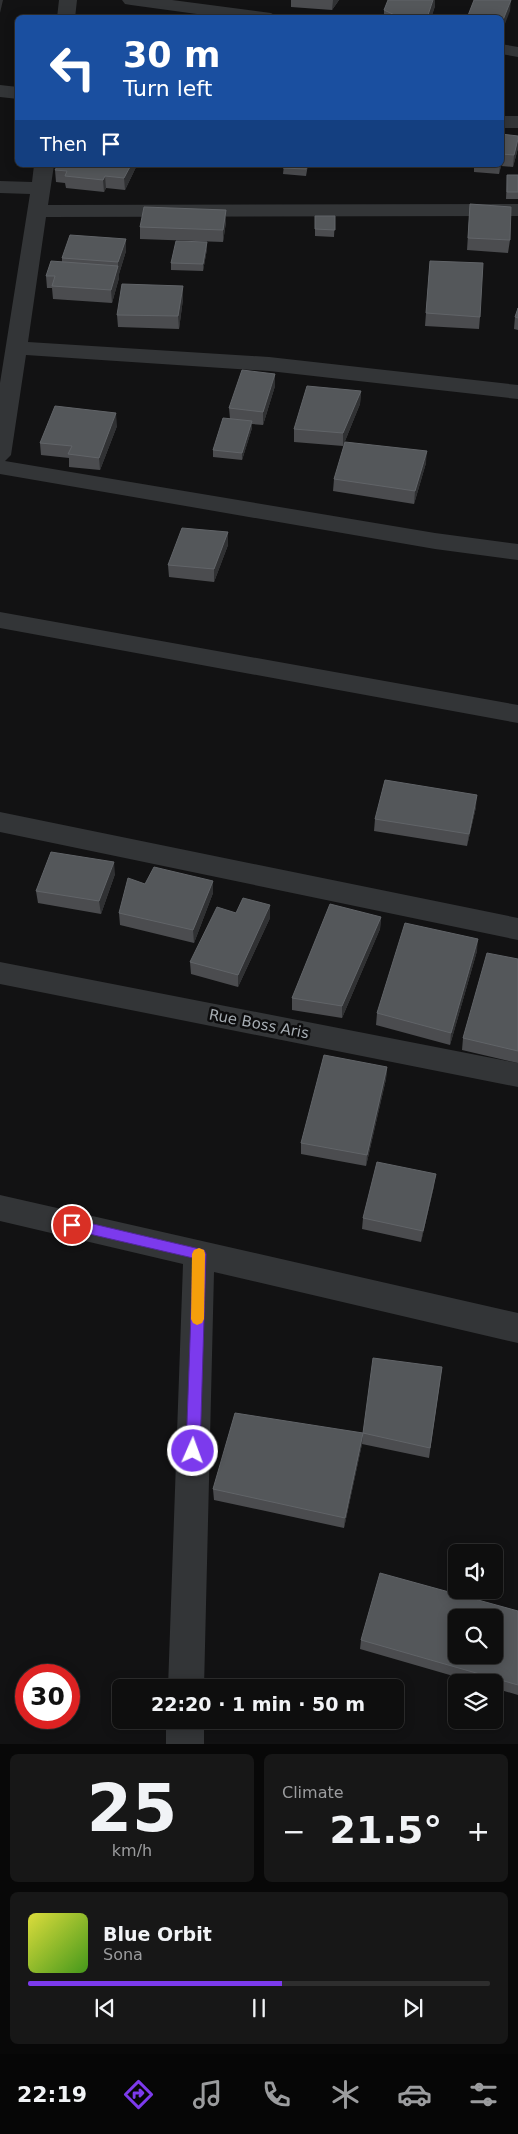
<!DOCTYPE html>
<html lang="en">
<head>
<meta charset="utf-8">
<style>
	body { margin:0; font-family:"DejaVu Sans",sans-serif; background:#171717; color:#f1f3f6; height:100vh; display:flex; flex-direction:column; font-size:19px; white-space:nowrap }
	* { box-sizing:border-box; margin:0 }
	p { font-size:16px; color:#9b9c9e }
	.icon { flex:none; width:28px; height:28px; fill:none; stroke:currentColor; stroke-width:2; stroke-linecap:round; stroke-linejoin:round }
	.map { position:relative; height:1744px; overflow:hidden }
	.drawer { display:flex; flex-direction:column; gap:10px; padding:10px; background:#080808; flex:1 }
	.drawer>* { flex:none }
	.banner { position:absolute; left:15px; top:15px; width:489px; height:152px; border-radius:8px; box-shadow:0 2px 12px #0003,0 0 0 1px #2e2e2e; background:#1a4fa0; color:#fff; overflow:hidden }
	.buttons { position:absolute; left:448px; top:1544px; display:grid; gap:10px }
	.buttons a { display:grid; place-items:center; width:55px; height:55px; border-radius:8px; background:#0e0e0e; box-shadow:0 2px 12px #0003,0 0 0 1px #2e2e2e; font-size:25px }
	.speed { position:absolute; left:15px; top:1664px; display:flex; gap:10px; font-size:25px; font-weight:700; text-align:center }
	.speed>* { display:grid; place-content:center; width:65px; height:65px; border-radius:50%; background:#0e0e0e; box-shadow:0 2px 12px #0003,0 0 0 1px #2e2e2e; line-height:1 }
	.speed .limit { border:8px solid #d22; background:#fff; color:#111 }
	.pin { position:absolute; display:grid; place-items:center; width:42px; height:42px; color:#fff; margin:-21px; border:2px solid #fff; border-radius:50%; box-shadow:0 1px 5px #0007 }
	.me { position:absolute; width:55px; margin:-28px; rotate:2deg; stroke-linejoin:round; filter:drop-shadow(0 0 4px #0008) }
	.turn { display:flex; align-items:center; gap:18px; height:105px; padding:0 25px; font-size:22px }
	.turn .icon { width:65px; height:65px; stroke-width:2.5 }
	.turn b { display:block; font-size:35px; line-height:42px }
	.then { display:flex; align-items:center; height:48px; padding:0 25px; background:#0003; gap:10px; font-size:19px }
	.big { font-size:38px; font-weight:700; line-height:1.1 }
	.drawer .widget { flex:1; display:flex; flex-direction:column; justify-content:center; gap:8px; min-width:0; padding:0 18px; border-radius:8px; background:#171717 }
	.drawer .dial { align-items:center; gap:0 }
	.dial b { font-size:65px; line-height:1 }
	.song { display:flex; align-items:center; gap:15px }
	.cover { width:60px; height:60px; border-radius:8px; background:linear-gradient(135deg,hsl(60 70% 55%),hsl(100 70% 35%)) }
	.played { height:5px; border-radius:2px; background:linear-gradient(90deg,#7c3aed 55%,#2e2e2e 55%) }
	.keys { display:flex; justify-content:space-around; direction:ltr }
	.heat { display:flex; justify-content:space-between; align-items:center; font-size:28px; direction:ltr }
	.drawer .tiles { flex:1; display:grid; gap:10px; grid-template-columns:1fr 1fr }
	.widget:last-child { grid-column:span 2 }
	.trip { position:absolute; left:112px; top:1679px; width:292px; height:50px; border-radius:8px; background:#0e0e0e; box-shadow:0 2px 12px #0003,0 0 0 1px #2e2e2e; font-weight:700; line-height:50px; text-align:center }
	.menu { display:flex; height:80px; justify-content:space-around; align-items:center; background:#060606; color:#9b9c9e }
	.menu .icon { width:35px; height:35px }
	.menu .current { color:#7c3aed }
	.menu b { font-size:22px; color:#f1f3f6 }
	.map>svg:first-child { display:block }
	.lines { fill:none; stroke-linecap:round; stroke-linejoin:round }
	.street { fill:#333537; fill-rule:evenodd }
	.wall { fill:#4b4c4f }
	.shaded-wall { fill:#303133 }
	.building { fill:#54575a; stroke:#616468; fill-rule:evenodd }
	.route { fill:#7c3aed; stroke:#51269a }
	.slow { fill:#f59e0b }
	.labels { text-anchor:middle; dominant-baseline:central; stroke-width:5; stroke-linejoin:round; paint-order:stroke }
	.street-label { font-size:15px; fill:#a5acb2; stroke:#0d0d0e }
</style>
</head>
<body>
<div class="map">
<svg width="518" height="1744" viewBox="0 0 518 1744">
	<rect width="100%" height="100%" fill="#121213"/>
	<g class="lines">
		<path class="street" d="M59,0H77L75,18H57Z
			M122,0H172L271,13L280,18H226L131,5L125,4Z
			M501,44L518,47V57L501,54Z
			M0,85L18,87V99L0,97Z
			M501,116H518V128H501Z
			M34,165H54L48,205L518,204V216L46,217L28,342L269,357L518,385V399L269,371L26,355L11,455L5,461L435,533L518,544V560L435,549L0,474V383L30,194L0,193V181L32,182Z
			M0,612L518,705V723L0,628Z
			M0,812L518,918V940L0,832Z
			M0,962L518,1063V1087L0,984Z
			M0,1195L518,1313V1343L214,1272L204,1688H168L183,1264L0,1221Z
			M166,1720H204V1744H166Z"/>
	</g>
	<path class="wall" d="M291,0H339L332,10L291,7Z
		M435,6L431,18H384V10Z
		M501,134L518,148L513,167L501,166L499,174L474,172V165H501Z
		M58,165H137L125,190L106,188L104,192L66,188L65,183L56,182L55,170Z
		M284,165H308L306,176L283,174Z
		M507,175H518V199H506Z
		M470,204L510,240L508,253L467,250Z
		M226,210V222L223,242L140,239V227Z
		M315,216H335L334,237L315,236Z
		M126,239V251L119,274V278L112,303L53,299L52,288H47L46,276L62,262V258Z
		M207,249L203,271L171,270V263Z
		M430,261L480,317L479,329L425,326Z
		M183,299L179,329L118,327L117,315Z
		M518,308V330L514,329L515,317Z
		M275,386L263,425L252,424V428L242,460L213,457V450L230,419L229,408Z
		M361,391L360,404L343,446L294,442V429Z
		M117,426L100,470L69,467V458L41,455L40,443Z
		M426,463L414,504L333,491L334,479Z
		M228,532V545L214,582L169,577L168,565Z
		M476,807L467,846L374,831L375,819Z
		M115,874L101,914L38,903L36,891Z
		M213,881V893L194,943L120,925L119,913L145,884Z
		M381,917L380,929L342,1018L292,1010V998Z
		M270,918L238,987L191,974L190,962Z
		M477,951L450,1045L376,1025L377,1013Z
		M518,959V1063L462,1050L463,1038Z
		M387,1067L386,1079L366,1166L301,1154V1143Z
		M434,1186L421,1242L362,1229L363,1218Z
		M442,1367L429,1458L362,1444L344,1528L214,1500L213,1489L363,1433Z
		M518,1611V1695L494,1688V1682H474L360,1649L361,1640Z"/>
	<path class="shaded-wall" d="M0,0H3L0,13Z
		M333,0H339L332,10Z
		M433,0H435V6L431,18H427Z
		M511,0L510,11L501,34V25Z
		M518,139V148L513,167L514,155Z
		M502,154L501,166L499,174L500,165H501V158Z
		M131,165H137L125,190L124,178Z
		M105,176L106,188L104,192L103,180Z
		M226,210V222L223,242V230Z
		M126,239V251L119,274V278L112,303L111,290L118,266V262Z
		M207,242V249L203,271V264Z
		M183,286V299L179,329L178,316Z
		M275,374V386L263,425V412Z
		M361,391L360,404L343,446V433Z
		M116,413L117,426L100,470L99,458Z
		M252,421V428L242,460V453Z
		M427,451L426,463L414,504L415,491Z
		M228,532V545L214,582V569Z
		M477,795L476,807L467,846L469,834Z
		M114,862L115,874L101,914L99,901Z
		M213,881V893L194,943L193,930Z
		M270,905V918L238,987V975Z
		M381,917L380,929L342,1018V1006Z
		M478,939L477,951L450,1045L451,1033Z
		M387,1067L386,1079L366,1166L367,1155Z
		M436,1174L434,1186L421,1242L423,1231Z
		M363,1433L362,1444L344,1528L345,1518Z"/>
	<path class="building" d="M388,0H433L427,18L399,17L384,10Z
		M474,0H511L501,25V18H467Z
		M501,134L518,136V139L514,155L502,154L501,158Z
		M58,165H131L124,178L105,176L103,180L65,176L67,171L55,170Z
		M284,165H307L306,169L283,168Z
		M507,175H518V192H507Z
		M470,204L511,207L510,240L468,238Z
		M144,207L226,210L223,230L140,227Z
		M315,216H335V230L315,229Z
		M70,235L126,239L118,262L62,258Z
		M176,241L207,242L203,264L171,263Z
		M51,261L118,266L111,290L52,286L55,276H46Z
		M430,261L483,263L480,317L426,313Z
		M122,284L183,286L178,316L117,315Z
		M518,308V318L515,317Z
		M242,370L275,374L263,412L229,408Z
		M307,386L361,391L343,433L294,429Z
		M55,406L116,413L99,458L68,454L72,446L40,443Z
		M223,418L252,421L242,453L213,450Z
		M345,442L427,451L415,491L334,479Z
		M182,528L228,532L214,569L168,565Z
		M385,780L477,795L469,834L375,819Z
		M51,852L114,862L99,901L36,891Z
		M154,867L213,881L193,930L119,913L128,878L145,884Z
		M243,898L270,905L238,975L190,962L217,907L236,913Z
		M330,904L381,917L342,1006L292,998Z
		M405,923L478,939L451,1033L377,1013Z
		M487,953L518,959V1051L463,1038Z
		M324,1055L387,1067L367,1155L301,1143Z
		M377,1162L436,1174L423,1231L363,1218Z
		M373,1358L442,1367L430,1448L363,1433Z
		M235,1413L363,1433L345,1518L213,1489Z
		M380,1573L518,1611V1685L361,1640ZM456,1618H494V1655H456Z"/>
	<path class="route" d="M72,1219L204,1250L206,1254L200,1451L198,1456L193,1458L188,1456L186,1451L193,1258L72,1230L68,1229L66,1225L68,1221Z"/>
	<path class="slow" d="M199,1248L204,1250L205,1254L204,1319L202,1323L197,1325L193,1323L191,1319L192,1254L194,1250Z"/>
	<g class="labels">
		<g class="street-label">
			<text transform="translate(259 1024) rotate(11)">Rue Boss Aris</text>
		</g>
	</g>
</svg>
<div class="buttons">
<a><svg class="icon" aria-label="sound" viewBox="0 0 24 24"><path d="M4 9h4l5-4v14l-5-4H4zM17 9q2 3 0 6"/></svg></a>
<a><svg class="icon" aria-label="search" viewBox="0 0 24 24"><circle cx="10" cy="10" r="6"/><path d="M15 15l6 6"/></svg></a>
<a><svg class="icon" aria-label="layers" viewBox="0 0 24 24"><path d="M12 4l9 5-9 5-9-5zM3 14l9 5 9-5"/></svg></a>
</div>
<div class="speed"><div class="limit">30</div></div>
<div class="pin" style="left:72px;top:1225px;background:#d93025"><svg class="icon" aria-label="arrive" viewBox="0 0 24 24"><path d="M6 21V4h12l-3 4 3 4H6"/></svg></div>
<svg class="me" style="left:193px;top:1451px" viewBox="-20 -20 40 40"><circle r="17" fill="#7c3aed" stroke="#fff" stroke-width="3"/><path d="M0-11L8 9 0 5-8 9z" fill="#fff"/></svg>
<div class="trip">22:20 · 1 min · 50 m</div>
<div class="banner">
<div class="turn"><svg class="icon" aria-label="left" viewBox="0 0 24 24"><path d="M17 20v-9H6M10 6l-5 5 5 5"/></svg><div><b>30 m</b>Turn left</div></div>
<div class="then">Then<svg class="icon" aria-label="arrive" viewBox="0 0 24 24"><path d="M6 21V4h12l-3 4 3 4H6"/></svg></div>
</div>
</div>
<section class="drawer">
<div class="tiles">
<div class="widget dial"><b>25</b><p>km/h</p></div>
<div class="widget"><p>Climate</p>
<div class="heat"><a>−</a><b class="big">21.5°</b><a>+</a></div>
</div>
<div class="widget">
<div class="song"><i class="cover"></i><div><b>Blue Orbit</b><p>Sona</p></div></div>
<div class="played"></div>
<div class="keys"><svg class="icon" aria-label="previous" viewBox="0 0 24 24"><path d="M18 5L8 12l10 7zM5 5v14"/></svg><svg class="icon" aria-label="pause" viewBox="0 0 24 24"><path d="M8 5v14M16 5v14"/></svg><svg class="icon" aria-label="next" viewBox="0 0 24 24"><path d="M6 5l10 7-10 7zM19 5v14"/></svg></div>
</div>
</div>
</section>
<nav class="menu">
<b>22:19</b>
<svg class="icon current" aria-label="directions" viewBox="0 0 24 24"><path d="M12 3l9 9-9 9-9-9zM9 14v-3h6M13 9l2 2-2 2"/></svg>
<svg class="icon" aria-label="music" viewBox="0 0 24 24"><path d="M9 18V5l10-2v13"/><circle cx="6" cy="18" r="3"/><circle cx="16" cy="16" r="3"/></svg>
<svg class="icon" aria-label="phone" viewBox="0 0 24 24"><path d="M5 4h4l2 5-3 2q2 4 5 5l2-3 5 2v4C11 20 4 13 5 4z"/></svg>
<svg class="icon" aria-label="climate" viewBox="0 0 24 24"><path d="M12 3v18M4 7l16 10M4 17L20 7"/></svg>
<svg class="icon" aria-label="car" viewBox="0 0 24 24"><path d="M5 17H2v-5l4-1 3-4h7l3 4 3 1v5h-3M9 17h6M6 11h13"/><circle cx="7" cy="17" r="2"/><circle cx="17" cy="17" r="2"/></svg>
<svg class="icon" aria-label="filters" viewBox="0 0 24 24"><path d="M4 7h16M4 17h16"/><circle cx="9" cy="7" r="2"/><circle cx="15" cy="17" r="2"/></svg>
</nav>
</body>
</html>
